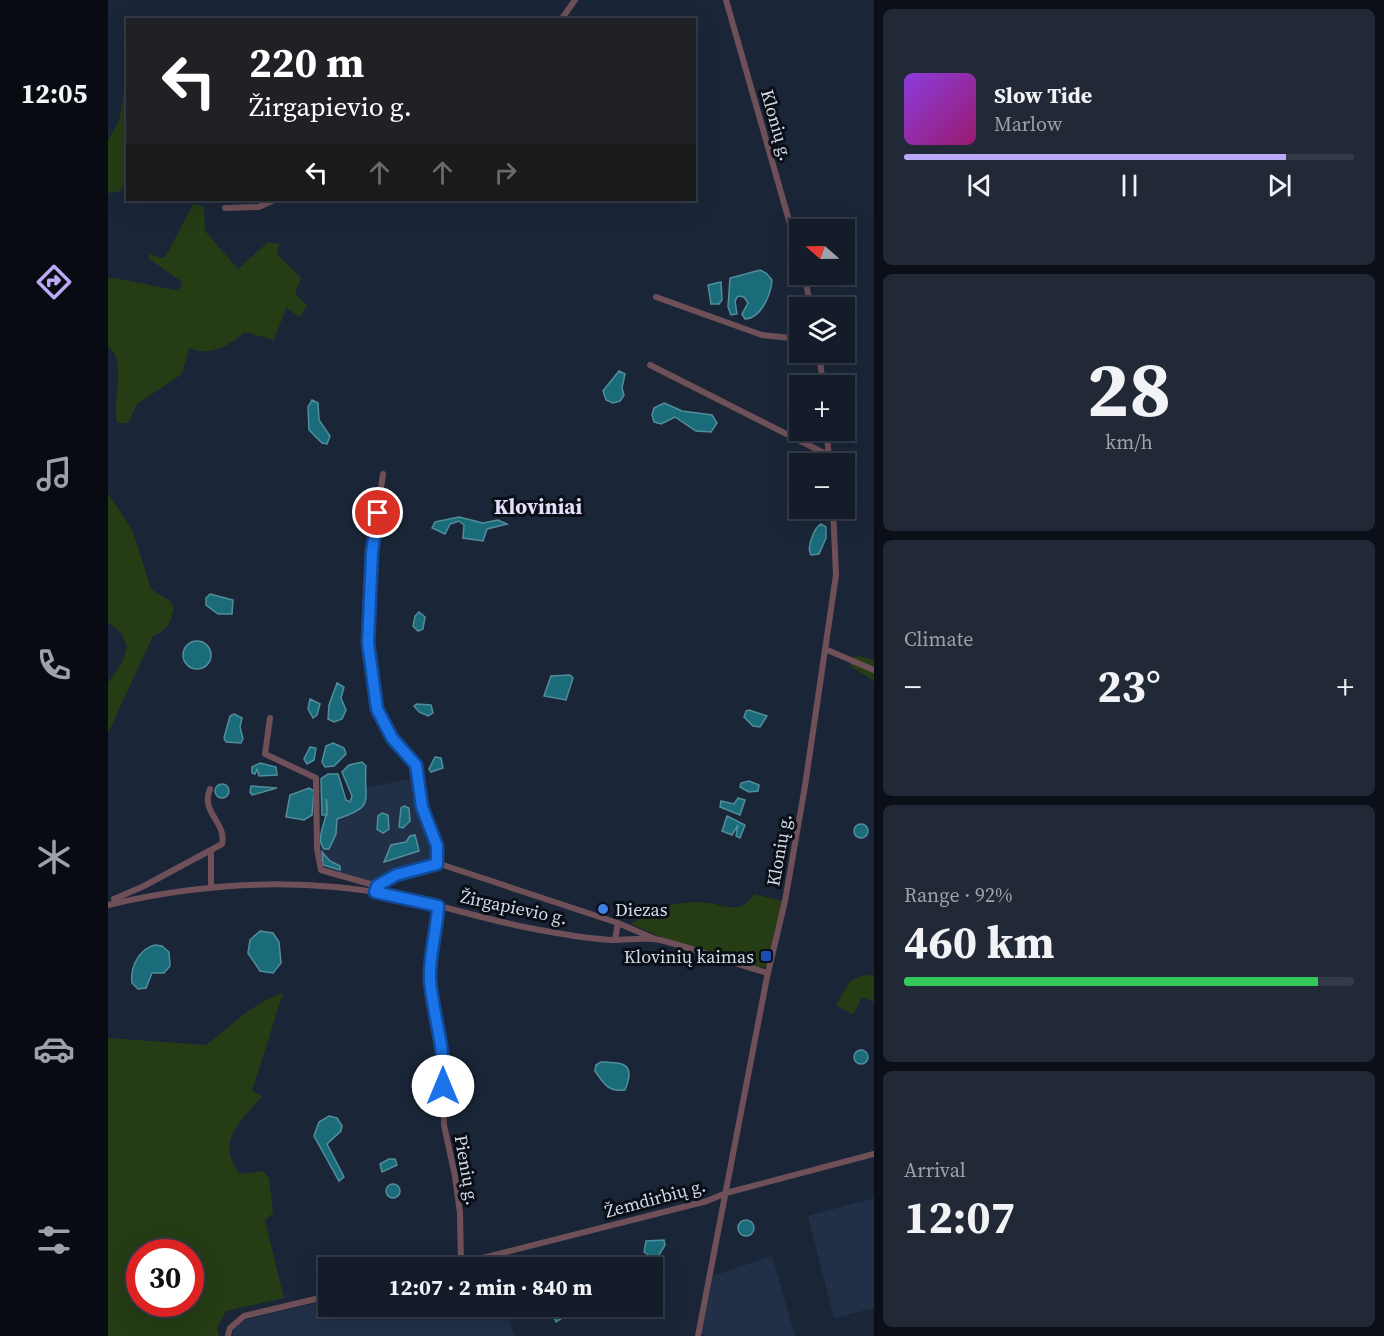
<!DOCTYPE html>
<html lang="en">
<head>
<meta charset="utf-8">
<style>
	body { margin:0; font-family:"Source Serif 4",serif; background:#212936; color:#f1f3f6; height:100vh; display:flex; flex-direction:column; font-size:22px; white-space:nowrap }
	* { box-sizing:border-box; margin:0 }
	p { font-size:20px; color:#9da1a8 }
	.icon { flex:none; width:33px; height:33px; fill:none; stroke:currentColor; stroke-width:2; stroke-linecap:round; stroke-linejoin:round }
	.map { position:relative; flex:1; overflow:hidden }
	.drawer { display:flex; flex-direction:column; gap:9px; padding:9px; background:#0b0f17; width:510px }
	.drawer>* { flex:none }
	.top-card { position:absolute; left:18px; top:18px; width:570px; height:183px; border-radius:0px; box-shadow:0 6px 24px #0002,0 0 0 2px #333a47; background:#202124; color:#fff; overflow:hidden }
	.needle { width:39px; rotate:290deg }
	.buttons { position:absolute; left:681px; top:219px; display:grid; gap:12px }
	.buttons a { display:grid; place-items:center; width:66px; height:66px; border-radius:0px; background:#141c2a; box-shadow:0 6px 24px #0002,0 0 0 2px #333a47; font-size:30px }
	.speed { position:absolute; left:18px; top:1239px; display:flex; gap:12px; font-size:30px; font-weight:700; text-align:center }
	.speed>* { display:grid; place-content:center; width:78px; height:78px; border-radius:50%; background:#141c2a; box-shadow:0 6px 24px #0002,0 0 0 2px #333a47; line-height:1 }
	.speed .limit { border:9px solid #d22; background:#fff; color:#111 }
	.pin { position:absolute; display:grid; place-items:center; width:51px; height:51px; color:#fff; margin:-26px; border:3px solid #fff; border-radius:50%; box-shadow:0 2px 6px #0007 }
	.me { position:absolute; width:66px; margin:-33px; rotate:0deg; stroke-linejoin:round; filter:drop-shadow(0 0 4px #0008) }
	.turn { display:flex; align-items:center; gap:21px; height:126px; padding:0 24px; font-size:27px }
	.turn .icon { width:78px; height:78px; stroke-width:2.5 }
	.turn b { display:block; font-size:42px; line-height:51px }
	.lanes { display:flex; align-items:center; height:57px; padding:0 24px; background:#0003; justify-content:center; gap:30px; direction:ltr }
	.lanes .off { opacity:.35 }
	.big { font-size:45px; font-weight:700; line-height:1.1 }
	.drawer .tile { flex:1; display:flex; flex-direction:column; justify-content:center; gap:9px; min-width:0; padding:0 21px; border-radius:9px; background:#212936 }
	.drawer .dial { align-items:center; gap:0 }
	.dial b { font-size:78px; line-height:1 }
	.song { display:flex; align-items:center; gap:18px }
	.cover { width:72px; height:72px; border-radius:9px; background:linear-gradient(135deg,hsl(270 70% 55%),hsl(320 70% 35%)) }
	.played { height:6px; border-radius:3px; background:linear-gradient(90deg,#bca9f5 85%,#333a47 85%) }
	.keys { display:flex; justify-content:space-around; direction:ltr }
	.heat { display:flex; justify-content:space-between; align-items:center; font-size:33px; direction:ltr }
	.charge { height:9px; border-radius:4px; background:linear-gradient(90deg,#34c759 92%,#333a47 0) }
	.trip { position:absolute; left:210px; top:1257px; width:345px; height:60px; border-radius:0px; background:#141c2a; box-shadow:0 6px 24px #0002,0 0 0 2px #333a47; font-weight:700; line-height:60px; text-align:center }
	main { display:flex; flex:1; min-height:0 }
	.dock { display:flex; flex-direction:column; width:108px; justify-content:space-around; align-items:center; background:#080b11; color:#9da1a8 }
	.dock .icon { width:42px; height:42px }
	.dock .current { color:#bca9f5 }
	.dock b { font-size:27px; color:#f1f3f6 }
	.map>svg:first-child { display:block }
	.built { fill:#213047 }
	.green { fill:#253c15; fill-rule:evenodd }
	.water { fill:#1b6c7b; stroke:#528d9b; stroke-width:1.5 }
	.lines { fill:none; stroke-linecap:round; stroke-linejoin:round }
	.minor { stroke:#6f5059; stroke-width:6 }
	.route-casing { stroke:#114b97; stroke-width:15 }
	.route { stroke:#1a73e8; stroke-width:10 }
	.shop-dot { fill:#3f7fe0; stroke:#0a0f17; stroke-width:2 }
	.transit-dot { fill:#1a4fb4; stroke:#0a0f17; stroke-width:2 }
	.labels { text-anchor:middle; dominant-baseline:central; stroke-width:6; stroke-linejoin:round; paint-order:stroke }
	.street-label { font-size:18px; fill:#d3dbe7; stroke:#0a0f17 }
	.poi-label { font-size:18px; fill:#d3dbe7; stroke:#0a0f17; text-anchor:start }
	.quarter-label { font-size:21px; font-weight:bold; fill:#e4defb; stroke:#0a0f17 }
</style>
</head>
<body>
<main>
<nav class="dock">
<b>12:05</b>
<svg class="icon current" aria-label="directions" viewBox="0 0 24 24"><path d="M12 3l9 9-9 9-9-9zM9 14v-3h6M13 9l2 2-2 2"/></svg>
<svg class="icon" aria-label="music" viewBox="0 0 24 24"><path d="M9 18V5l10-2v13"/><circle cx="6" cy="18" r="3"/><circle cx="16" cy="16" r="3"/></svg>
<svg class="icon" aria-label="phone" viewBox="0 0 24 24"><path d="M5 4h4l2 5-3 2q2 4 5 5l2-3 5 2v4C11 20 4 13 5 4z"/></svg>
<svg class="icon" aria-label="climate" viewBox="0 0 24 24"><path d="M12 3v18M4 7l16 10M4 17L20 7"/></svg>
<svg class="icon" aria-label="car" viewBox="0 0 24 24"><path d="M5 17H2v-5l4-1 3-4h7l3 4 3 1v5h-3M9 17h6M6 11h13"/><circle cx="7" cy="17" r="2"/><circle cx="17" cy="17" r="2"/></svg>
<svg class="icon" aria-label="filters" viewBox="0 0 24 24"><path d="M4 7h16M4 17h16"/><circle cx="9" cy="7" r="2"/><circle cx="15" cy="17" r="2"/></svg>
</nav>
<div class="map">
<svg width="766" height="1336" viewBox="0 0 766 1336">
	<rect width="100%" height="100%" fill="#1a2638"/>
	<path class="built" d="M308,778L311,803L326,847L323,860L264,883L215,867L211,848L221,849L228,834L229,818L248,813L258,799L257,788Z
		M766,1198V1308L726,1318L700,1216Z
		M664,1256L687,1336H598L593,1334L605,1276Z
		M220,1300V1306L399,1307L406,1336H124L126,1328L133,1321Z"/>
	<path class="green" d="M19,77V182L11,192L0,193V140L11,121Z
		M85,204L96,207L97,231L130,269L160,242L171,244L169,254L193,278L187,294L199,305L192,317L178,308L166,340L137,332C122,345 101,357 81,348L74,374L29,404L20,423H9C4,405 19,356 0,347V279L6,278L68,290L73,287L74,282L40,258L42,254L53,258L58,256Z
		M0,494L24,529L43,589L62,601L66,608C62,624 60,630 45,636L0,733V683L14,663L19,647L14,634L0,622Z
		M751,656L766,660V681L742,666L746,657Z
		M646,894L675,901L658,967L651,968L565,942L523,924C541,910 568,901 592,902C614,903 632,917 646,894Z
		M756,975L766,976V1002L754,997L745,1015L728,1005L742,981Z
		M175,993L144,1091L154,1096C132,1123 107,1141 132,1174L155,1171L161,1178L165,1213L157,1220L176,1298L118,1311L109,1328L111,1336H0V1038L98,1045C125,1025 142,1004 175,993ZM82,1252V1304H32V1252Z"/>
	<path class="water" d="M652,270L658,273L664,280C663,294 653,319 637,319L634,314L640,303L636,297L630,296L627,301L629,314L623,315L620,307L622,278Z
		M613,282L614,300L611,304H603L600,285Z
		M511,371L517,374L514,388L516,395L512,401L505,403L498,400L495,391Z
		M204,400L210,403L211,420L222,436L219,444L214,443L201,430L200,407Z
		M556,403L574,411L604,415L609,423L603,432L588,431L567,417L553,424L546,422L544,415L546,408Z
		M351,517L375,523L390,520L399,524L379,529L375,541L355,538L356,525L351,521L342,524L337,534L324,528L327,522Z
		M713,524L718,527V538L711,554L703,555C698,548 706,528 713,524Z
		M102,594L125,600L124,614H110L98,605V598Z
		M311,612L317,617L315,629L310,631L305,626L307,616Z
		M75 655a14 14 0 1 1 28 0a14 14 0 1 1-28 0Z
		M462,675L465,678L458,700L436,696L443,676Z
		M229,683L236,687L233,698L238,710L234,719L226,722L220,719L221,705Z
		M202,699L212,704L209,715L205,718L200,709Z
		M309,704L323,705L325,713L320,716L311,712L306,706Z
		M641,710L659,716L652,727L645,726L636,717L638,711Z
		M126,714L134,718L132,727L135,739L133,743L118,742L116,738L122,716Z
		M225,743L236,748L238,754L226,766L217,767L214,762L218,746Z
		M202,747L208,748L206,760L199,764L196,759Z
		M327,757L333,758L335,768L323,772L321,769Z
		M254,762L258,766C255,802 269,806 229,819L228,834L221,849H216C205,836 224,816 218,799L219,815H214L213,779L220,774H230L238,800L242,802L244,796L234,772L241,765Z
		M152,763L168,767L169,775L151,776L149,769L147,774L144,773V767Z
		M641,781L651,785L650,791L641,792L632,787L633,783Z
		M107 791a7 7 0 1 1 14 0a7 7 0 1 1-14 0Z
		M143,786L169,788L144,795L142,792Z
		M201,788L206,791L204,815L196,820L178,817L182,795Z
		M630,798L637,800L632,815L612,807L613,801L626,804Z
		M296,806L301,808L302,821L295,828L291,827L293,808Z
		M274,813L280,815L281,829L275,833L269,829L270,816Z
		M619,816L637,825L632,838L628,836L630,825L624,835L614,831Z
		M746 831a7 7 0 1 1 14 0a7 7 0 1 1-14 0Z
		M307,835L311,851L276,862L283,845L298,842L302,836Z
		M214,852L222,861L232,866V870L215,865Z
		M152,931L165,933L171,942L173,963L165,973L152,971L140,953L142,940Z
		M47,945L54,946L61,952L62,966L56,973H44L38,988L30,989L24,983C22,967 31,949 47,945Z
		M746 1057a7 7 0 1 1 14 0a7 7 0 1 1-14 0Z
		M493,1062C516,1063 528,1063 517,1090C500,1092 496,1084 487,1071L488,1065Z
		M221,1116L229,1118L234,1126L233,1131L219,1144L236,1177L231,1181L206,1136L211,1122Z
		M281,1159H287L289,1165L274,1172L272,1164Z
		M278 1191a7 7 0 1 1 14 0a7 7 0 1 1-14 0Z
		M630 1228a8 8 0 1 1 16 0a8 8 0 1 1-16 0Z
		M556,1240L557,1245L548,1260L536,1252L538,1241Z
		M453,1307L463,1309L459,1315L448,1322L445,1315Z"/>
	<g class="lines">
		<path class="minor" d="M618,0L692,259
			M453,20L467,0
			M117,208L151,207L166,200
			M696,274L703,308
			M548,297L654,335L692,339
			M711,352L715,386
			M542,365L720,455
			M719,430L721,464
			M275,474L264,552L260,643L269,709L284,738L308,764L314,807L329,846V863
			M717,649L766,670
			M162,718L157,754L208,778L209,849L213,870L269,886
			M103,851V887
			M329,863L510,923L547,939
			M268,889L269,886L288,875L329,863
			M6,899L36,886L114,844C119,822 92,813 102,789
			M0,905C93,883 189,877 284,895C330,904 375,919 421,928C449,933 477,939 506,940C521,940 537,937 552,940C588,949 624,963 660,973
			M330,906V922L323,946L322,979L335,1045L336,1125L347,1176L352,1213L353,1263
			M507,940L510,923
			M335,1268L599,1201L618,1193L766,1154
			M120,1336L122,1328L136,1316L220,1296
			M590,1336L659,977L677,901L697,786L728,575L725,508"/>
	</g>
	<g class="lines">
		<g class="route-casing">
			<path id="route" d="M270,513L264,552L260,643L269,709L284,738L308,765L314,807L329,846V864L288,875L269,886L267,892L330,906C329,931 321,954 322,980C325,1016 338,1049 335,1086"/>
		</g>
		<use href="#route" class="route"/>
	</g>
	<circle class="shop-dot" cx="495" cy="909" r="6"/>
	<rect class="transit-dot" x="652" y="950" width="12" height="12" rx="3"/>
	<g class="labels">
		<g class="street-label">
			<text transform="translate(669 125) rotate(74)">Klonių g.</text>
			<text transform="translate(671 850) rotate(-80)">Klonių g.</text>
			<text transform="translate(406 907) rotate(12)">Žirgapievio g.</text>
			<text transform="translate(359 1170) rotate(80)">Pienių g.</text>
			<text transform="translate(547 1198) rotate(-15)">Žemdirbių g.</text>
		</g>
		<g class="poi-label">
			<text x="507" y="909">Diezas</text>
			<text x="646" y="956" text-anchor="end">Klovinių kaimas</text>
		</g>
		<g class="quarter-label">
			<text x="430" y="506">Kloviniai</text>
		</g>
	</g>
</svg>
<div class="buttons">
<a><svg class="needle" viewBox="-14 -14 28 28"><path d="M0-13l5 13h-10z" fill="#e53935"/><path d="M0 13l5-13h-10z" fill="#9da1a8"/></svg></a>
<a><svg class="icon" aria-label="layers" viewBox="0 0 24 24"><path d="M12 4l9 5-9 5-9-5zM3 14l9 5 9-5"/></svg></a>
<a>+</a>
<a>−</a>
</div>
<div class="speed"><div class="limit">30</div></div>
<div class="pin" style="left:270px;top:513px;background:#d93025"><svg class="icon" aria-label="arrive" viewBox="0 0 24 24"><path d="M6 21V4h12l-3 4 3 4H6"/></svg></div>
<svg class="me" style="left:335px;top:1086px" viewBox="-20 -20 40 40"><circle r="19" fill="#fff"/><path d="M0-13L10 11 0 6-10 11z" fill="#1a73e8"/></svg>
<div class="trip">12:07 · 2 min · 840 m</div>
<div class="top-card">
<div class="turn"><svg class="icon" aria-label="left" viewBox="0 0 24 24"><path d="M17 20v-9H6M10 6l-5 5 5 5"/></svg><div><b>220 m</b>Žirgapievio g.</div></div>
<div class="lanes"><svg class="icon" aria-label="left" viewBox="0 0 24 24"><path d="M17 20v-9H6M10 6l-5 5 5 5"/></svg><svg class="icon off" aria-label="ahead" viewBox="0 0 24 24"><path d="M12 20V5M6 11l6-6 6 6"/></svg><svg class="icon off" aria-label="ahead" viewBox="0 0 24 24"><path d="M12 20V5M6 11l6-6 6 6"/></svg><svg class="icon off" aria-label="right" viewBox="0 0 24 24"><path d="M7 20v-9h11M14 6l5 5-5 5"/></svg></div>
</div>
</div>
<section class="drawer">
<div class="tile">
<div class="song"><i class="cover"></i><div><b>Slow Tide</b><p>Marlow</p></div></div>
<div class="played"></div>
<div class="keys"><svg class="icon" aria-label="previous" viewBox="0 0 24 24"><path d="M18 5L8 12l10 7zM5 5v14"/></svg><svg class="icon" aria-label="pause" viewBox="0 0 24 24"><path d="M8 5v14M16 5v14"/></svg><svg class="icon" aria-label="next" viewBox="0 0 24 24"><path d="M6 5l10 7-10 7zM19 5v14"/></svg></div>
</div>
<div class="tile dial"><b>28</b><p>km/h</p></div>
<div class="tile"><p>Climate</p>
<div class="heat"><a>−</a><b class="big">23°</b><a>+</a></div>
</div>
<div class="tile"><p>Range · 92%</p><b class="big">460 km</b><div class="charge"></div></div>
<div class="tile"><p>Arrival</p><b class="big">12:07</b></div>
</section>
</main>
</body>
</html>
